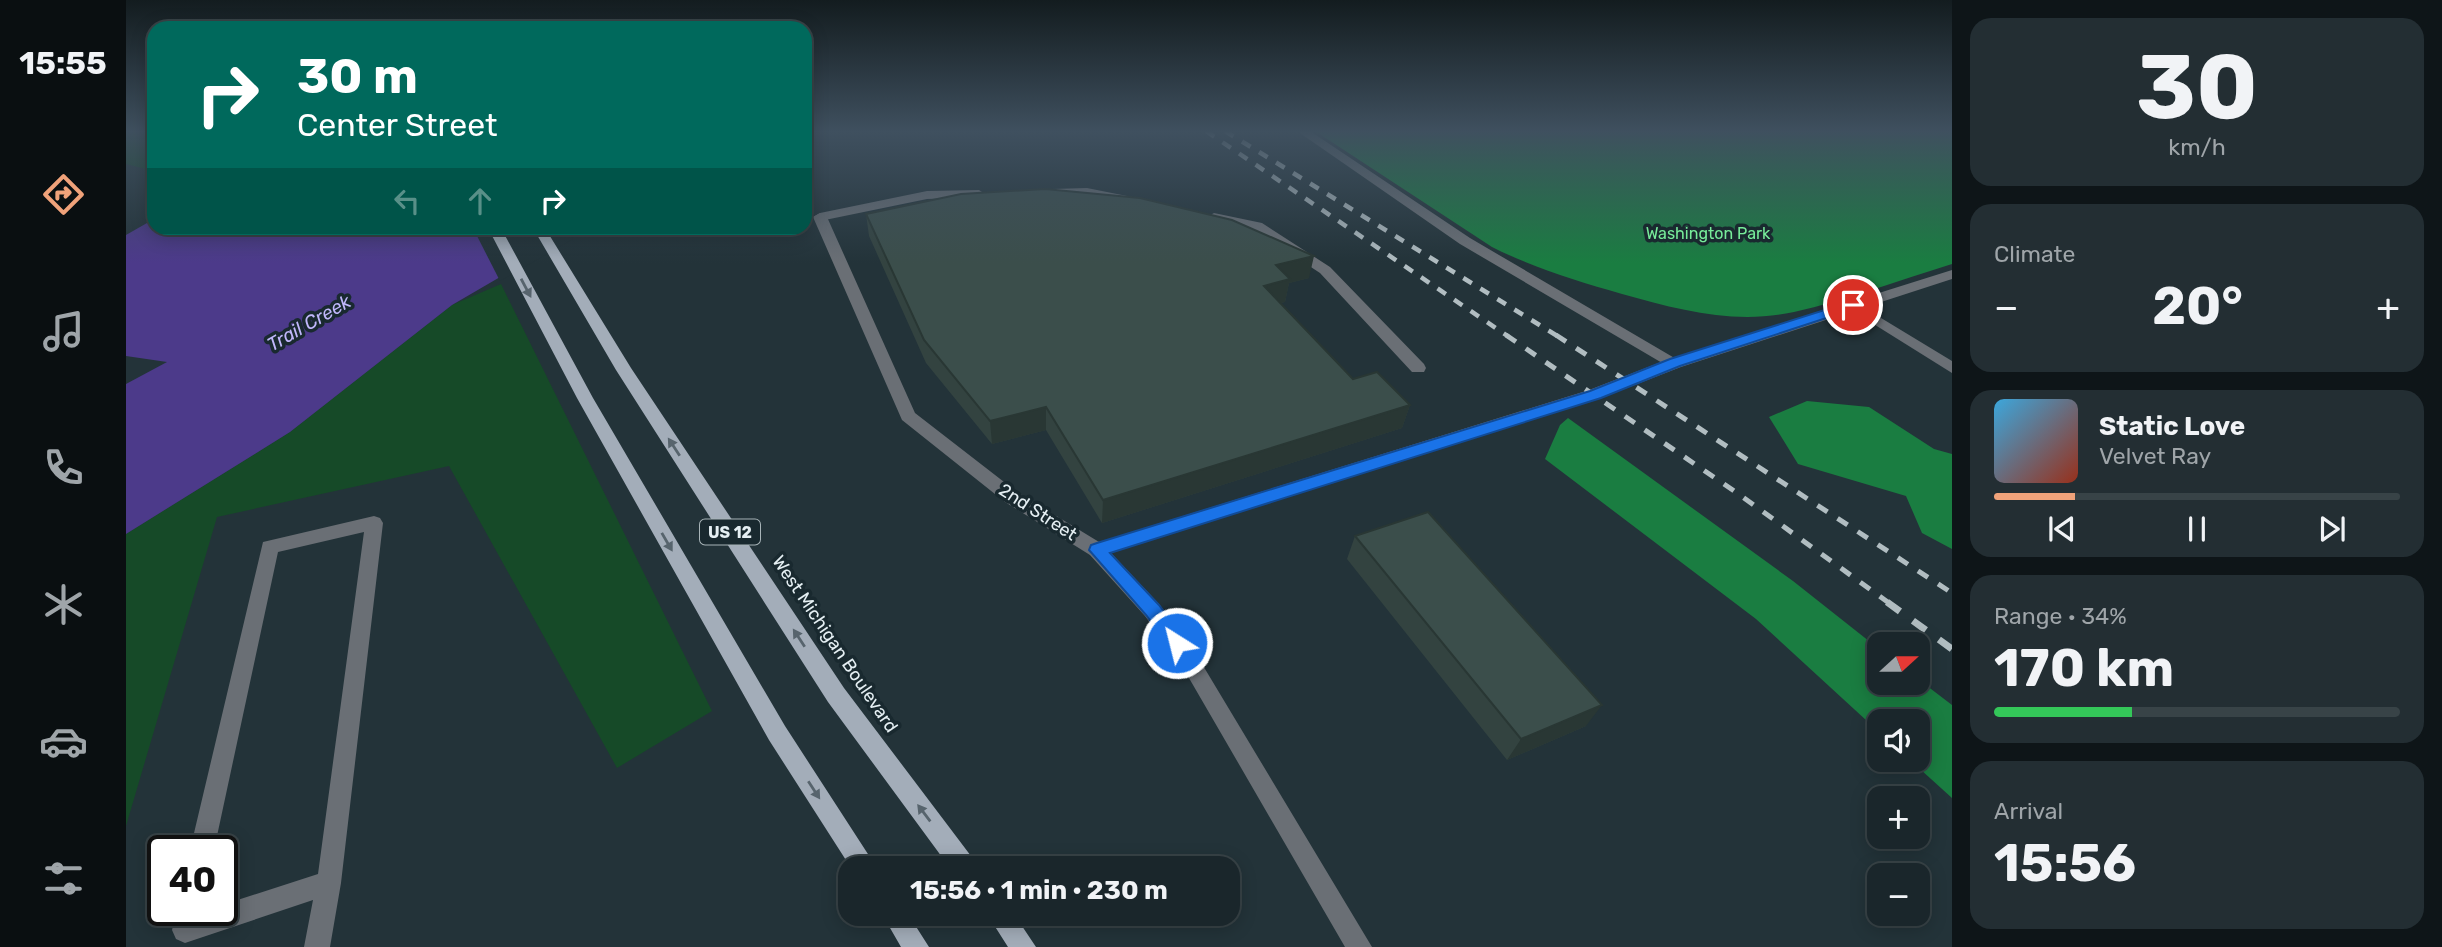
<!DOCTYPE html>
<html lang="en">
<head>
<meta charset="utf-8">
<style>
	body { margin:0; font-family:Rubik,sans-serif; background:#232e33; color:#f1f3f6; height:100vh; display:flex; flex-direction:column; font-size:26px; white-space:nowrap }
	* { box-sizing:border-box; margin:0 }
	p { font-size:23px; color:#9fa5a9 }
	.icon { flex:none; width:38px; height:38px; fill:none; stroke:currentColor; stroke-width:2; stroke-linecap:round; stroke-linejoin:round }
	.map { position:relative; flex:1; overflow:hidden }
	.sheet { display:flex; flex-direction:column; gap:18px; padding:18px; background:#0e1518; width:490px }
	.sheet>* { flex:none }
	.hud { position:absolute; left:21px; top:21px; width:665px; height:214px; border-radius:21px; box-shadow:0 4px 18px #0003,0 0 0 2px #384347; background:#00695c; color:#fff; overflow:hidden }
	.needle { width:46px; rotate:69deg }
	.tools { position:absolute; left:1741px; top:632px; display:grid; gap:14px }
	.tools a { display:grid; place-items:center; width:63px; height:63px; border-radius:14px; background:#1a262b; box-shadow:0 4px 18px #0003,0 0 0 2px #384347; font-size:35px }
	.speed { position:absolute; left:21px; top:835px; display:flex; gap:14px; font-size:35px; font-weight:700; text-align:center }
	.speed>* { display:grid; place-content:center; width:91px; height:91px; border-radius:50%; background:#1a262b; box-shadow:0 4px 18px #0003,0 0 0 2px #384347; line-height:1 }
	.speed .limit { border:4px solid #111; border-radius:10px; background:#fff; color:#111 }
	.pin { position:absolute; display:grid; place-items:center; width:60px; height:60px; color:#fff; margin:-30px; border:4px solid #fff; border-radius:50%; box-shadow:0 2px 7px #0007 }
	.me { position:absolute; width:77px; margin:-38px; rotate:324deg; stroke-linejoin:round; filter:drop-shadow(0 0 5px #0008) }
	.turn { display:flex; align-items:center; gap:24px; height:147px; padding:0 35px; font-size:32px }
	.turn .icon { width:91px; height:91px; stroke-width:2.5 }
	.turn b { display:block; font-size:49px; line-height:60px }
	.lanes { display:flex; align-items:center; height:66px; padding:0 35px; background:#0003; justify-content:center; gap:35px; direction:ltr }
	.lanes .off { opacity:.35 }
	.big { font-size:52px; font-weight:700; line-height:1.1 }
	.sheet .card { flex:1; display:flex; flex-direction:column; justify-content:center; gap:10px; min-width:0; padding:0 24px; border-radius:21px; background:#232e33 }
	.sheet .dial { align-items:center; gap:0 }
	.dial b { font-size:91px; line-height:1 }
	.song { display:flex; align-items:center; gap:21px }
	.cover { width:84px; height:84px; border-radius:10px; background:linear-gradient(135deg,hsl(200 70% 55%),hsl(10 70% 35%)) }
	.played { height:7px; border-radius:4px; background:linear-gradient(90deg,#f0a27a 20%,#384347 20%) }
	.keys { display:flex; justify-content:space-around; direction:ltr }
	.heat { display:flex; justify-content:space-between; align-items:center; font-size:38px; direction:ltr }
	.charge { height:10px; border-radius:5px; background:linear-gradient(90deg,#34c759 34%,#384347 0) }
	.trip { position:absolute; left:712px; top:856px; width:402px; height:70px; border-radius:21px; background:#1a262b; box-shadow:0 4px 18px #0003,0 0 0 2px #384347; font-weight:700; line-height:70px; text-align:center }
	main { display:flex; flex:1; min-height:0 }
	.dock { display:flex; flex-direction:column; width:126px; justify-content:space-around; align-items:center; background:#0a0f11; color:#9fa5a9 }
	.dock .icon { width:49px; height:49px }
	.dock .active { color:#f0a27a }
	.dock b { font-size:32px; color:#f1f3f6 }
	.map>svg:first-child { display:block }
	.green { fill:#164a28 }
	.forest { fill:#1a7d41 }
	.water { fill:#4c3a8a }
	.pier { fill:#233339 }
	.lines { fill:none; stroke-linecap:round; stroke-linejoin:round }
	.service { fill:#6a6f75; fill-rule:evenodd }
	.minor { fill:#6a6f75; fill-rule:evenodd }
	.tertiary { fill:#6a6f75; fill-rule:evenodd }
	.primary { fill:#a3adb9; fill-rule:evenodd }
	.rail-far2 { stroke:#b1bdc1; stroke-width:4.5; stroke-dasharray:10 10; stroke-linecap:butt }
	.rail-far1 { stroke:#b1bdc1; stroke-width:5; stroke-dasharray:12 12; stroke-linecap:butt }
	.rail { stroke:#b1bdc1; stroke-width:7; stroke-dasharray:16 16; stroke-linecap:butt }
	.wall { fill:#334340 }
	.shaded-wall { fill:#293734 }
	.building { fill:#3b4e4b; stroke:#293734; stroke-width:2 }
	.oneway { fill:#57646d }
	.route { fill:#1a73e8; stroke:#114b97; stroke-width:2 }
	.labels { text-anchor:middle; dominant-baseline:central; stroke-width:7; stroke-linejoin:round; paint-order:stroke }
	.far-park-label { font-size:16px; fill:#77ec9a; stroke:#19292f }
	.shield { fill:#19292f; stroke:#a8b4b8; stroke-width:2 }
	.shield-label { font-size:16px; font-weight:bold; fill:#e5eff3 }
	.street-label { font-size:18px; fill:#e5eff3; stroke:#19292f }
	.water-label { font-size:19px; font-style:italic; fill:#c0b7fb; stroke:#19292f }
</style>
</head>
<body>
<main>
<nav class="dock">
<b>15:55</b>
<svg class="icon active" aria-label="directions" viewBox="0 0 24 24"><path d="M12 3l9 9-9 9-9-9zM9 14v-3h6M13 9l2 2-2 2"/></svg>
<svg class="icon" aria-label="music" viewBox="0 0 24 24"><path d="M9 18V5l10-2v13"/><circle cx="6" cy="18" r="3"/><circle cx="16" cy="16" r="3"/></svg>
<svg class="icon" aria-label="phone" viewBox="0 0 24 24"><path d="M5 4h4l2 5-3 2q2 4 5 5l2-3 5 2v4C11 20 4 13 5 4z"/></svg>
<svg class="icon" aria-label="climate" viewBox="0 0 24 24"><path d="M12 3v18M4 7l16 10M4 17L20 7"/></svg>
<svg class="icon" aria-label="car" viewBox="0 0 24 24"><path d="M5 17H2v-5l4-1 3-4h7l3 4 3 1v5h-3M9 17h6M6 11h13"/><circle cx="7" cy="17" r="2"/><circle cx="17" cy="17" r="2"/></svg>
<svg class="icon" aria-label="filters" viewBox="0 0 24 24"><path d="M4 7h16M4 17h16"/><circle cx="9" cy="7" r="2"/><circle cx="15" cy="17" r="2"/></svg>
</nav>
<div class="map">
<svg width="1826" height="947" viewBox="0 0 1826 947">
	<rect width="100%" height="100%" fill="#233339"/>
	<path class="green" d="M0,131H28V171L0,164Z
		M375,284L586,711L491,768L323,466L91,517L0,826V534L164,432L326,305Z"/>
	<path class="forest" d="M1189,131H1826V264C1774,280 1721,300 1668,312C1609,325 1553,310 1496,294C1451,281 1408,268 1366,247Z
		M1681,401L1743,407L1808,449L1826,454V549L1796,533L1780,496L1672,464L1643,417Z
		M1442,418L1667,581L1753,649L1754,682H1792V679L1826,705V798L1784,760H1792V721H1754L1753,732L1630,619L1419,459L1434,425Z"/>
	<path class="water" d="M28,219V228H286L302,232L310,228H458L326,305L164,432L0,534V384L41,362L0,356V235Z"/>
	<path class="pier" d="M347,228H439L447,239L374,281Z"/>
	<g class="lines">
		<path class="service" d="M1171,131H1184L1344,238L1557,363L1555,367H1543L1334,244Z
			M961,188L1001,196L1002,199L996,203L961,196L926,197L920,193L926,189Z
			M853,190L859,194L858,197L801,199L694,221L687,217L694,213L801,191Z
			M1088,213L1136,223L1204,267L1298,364L1300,368L1298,372H1286L1194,273L1127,229L1083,220L1081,217Z
			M248,516L254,518L257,523L215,883L204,947H178L187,900L59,943L50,939L46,930L51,910H75V912L96,910V905L192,874L238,532L152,552L88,850H64L137,542Z"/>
		<path class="minor" d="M694,213L701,217L789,413L891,492L978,545L980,550L978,555L971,557L964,555L879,502L776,420L687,217Z
			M1727,301L1826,361V373L1722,308L1720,305Z"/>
		<path class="tertiary" d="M1826,270V279L1555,367L1475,398L985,553L1033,604L1070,654L1246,947H1219L1056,666L1019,616L964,555L962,550L964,545L1463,390L1543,359Z"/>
		<path class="primary" d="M362,228H375L467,398L659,726L751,868H725L643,740L451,398Z
			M407,228H419L505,368L718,688L848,860L851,868H824L702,702L490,370Z
			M756,914H782L803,947H775Z
			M861,914H888L910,947H882Z"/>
		<path class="rail-far2" d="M1080,131L1383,337
			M1099,131L1433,337"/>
		<path class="rail-far1" d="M1380,335L1614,495L1763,603
			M1430,335L1826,593"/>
		<path class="rail" d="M1761,602L1826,649"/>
	</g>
	<path class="wall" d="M740,214L1183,278L1163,283L1159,302L1154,303L1227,379L1284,405L1276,428L976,523L920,430L866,444L800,363L743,236Z
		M1229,536L1460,726L1381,760L1221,559Z"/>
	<path class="shaded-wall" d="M1188,256L1183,278L1163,283L1159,302L1133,308L1138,286L1150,265Z
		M1284,405L1276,428L976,523L977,500Z
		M920,407V430L866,444L864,421Z
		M1476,705L1460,726L1381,760L1395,739Z"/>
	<path class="building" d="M919,189L1014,198L1106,220L1188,256L1150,265L1164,279L1138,286L1227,379L1251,372L1284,405L977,500L920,407L864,421L798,340L740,214L835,194Z
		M1302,512L1476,705L1395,739L1229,536Z"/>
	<defs><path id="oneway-solid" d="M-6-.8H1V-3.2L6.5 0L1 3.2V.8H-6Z" transform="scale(1.75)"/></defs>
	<g class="oneway">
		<use href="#oneway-solid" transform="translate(400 288) rotate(62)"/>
		<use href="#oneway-solid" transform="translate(548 447) rotate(-123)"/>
		<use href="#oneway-solid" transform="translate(541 542) rotate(60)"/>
		<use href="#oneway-solid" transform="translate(673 638) rotate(-123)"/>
		<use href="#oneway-solid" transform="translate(688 790) rotate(57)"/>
		<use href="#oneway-solid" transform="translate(798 813) rotate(-127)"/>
	</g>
	<linearGradient id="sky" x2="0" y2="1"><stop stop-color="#131c1f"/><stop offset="0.5" stop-color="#3f505f"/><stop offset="1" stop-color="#3f505f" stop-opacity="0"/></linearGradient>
	<rect width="1826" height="263" fill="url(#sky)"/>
	<path class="route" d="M1727,301L1731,302V308L1554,366L1475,398L984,553L1033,605L1058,638L1060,643L1058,649L1051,651L1045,649L1020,615L963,550L965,545L971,543L1464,391L1544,359Z"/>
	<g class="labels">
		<g class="far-park-label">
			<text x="1582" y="233">Washington Park</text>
		</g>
		<rect class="shield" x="574" y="519.5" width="60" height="25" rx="5"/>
		<g class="shield-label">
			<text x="604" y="532">US 12</text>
		</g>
		<g class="street-label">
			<text transform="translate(912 512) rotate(33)">2nd Street</text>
			<text transform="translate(709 644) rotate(56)">West Michigan Boulevard</text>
		</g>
		<g class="water-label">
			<text transform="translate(183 323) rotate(-30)">Trail Creek</text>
		</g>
	</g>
</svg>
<div class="tools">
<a><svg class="needle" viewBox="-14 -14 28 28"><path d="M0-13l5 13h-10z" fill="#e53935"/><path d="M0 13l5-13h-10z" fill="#9fa5a9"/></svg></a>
<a><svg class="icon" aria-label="sound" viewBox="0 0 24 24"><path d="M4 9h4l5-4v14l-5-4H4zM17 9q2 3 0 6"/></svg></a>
<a>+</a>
<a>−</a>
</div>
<div class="speed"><div class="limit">40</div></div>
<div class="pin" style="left:1727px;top:305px;background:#d93025"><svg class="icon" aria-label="arrive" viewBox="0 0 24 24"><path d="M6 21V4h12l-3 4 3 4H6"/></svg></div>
<svg class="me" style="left:1051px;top:643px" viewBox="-20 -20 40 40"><circle r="17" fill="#1a73e8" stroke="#fff" stroke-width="3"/><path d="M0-11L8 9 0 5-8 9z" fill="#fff"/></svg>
<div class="trip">15:56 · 1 min · 230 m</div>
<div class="hud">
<div class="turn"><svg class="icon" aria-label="right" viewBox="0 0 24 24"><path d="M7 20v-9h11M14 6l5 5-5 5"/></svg><div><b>30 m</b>Center Street</div></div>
<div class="lanes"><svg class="icon off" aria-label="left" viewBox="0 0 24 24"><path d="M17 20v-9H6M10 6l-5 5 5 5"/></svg><svg class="icon off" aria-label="ahead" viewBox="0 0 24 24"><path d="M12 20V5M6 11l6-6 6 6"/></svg><svg class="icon" aria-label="right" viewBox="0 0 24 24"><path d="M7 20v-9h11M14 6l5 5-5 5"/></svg></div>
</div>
</div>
<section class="sheet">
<div class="card dial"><b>30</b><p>km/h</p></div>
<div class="card"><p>Climate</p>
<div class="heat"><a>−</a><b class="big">20°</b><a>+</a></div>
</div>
<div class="card">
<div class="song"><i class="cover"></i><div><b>Static Love</b><p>Velvet Ray</p></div></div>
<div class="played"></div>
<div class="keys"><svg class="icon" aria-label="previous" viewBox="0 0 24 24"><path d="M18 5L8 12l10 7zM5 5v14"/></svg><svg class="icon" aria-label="pause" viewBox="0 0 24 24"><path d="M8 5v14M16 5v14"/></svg><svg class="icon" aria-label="next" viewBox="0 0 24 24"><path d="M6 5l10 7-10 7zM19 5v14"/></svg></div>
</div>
<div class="card"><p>Range · 34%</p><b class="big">170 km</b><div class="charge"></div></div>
<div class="card"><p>Arrival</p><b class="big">15:56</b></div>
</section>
</main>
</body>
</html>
